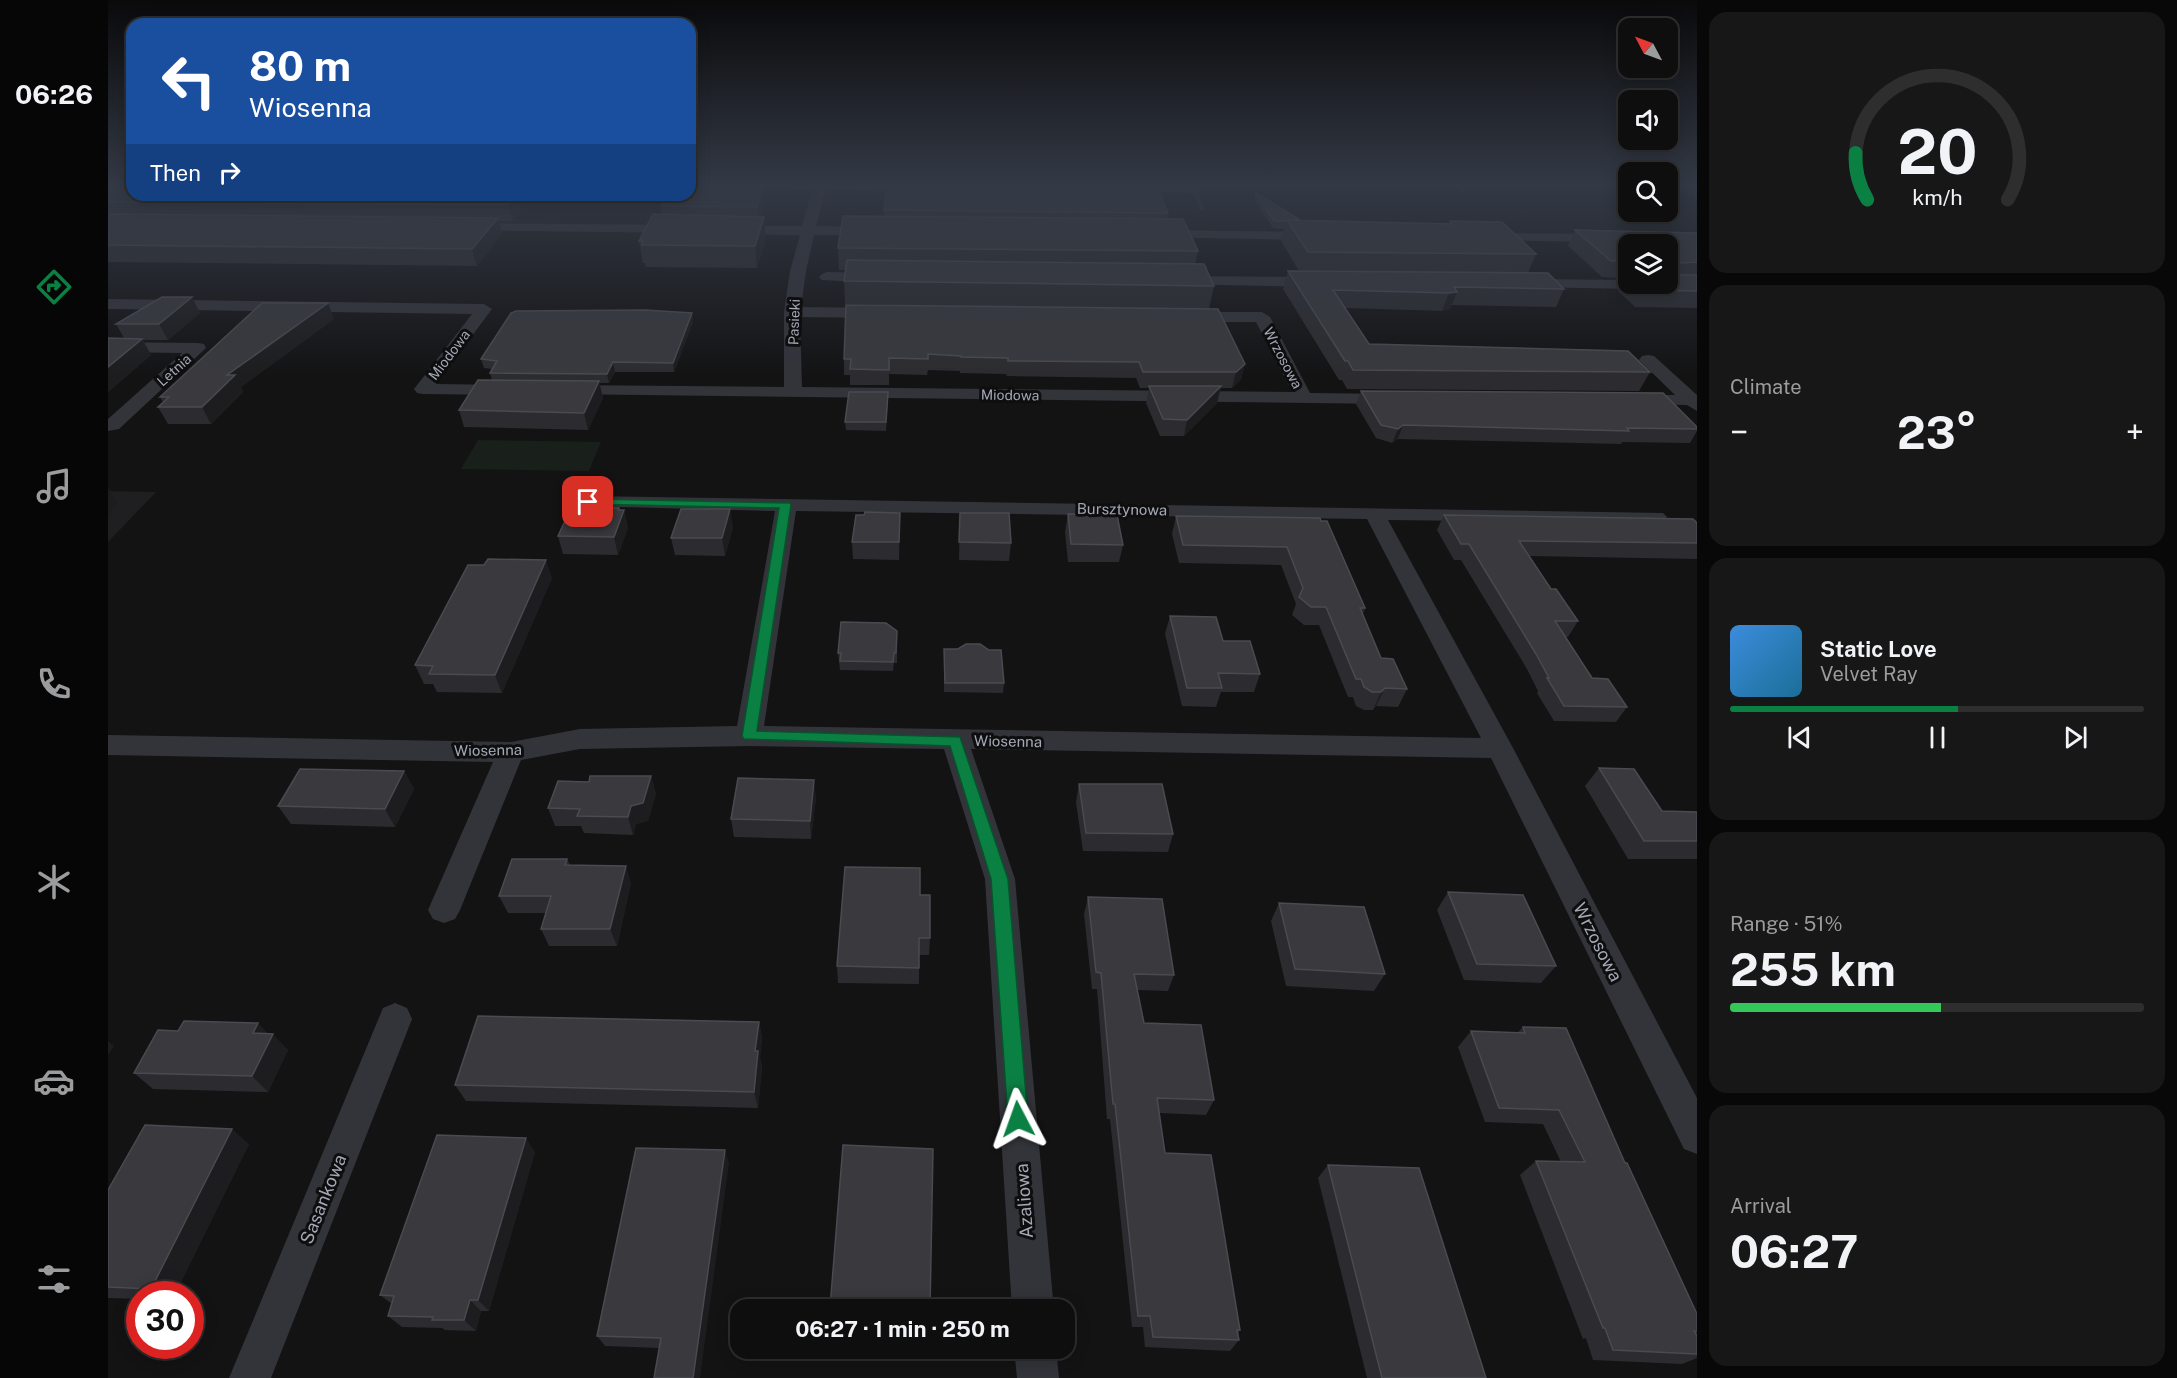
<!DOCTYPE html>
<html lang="en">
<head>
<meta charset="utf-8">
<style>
	body { margin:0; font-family:"Public Sans",sans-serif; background:#171718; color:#f1f3f6; height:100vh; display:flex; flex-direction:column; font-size:22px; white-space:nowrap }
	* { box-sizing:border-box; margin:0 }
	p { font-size:20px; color:#9b9c9e }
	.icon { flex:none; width:33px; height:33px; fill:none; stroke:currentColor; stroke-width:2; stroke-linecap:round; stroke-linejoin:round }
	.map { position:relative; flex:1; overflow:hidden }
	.side { display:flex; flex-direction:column; gap:12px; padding:12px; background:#080808; width:480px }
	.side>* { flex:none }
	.guide { position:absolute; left:18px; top:18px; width:570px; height:183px; border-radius:18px; box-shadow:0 3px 15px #0003,0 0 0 2px #2e2e2f; background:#1a4fa0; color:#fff; overflow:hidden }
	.needle { width:39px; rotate:311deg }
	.fabs { position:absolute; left:1510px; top:18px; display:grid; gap:12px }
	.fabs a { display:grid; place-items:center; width:60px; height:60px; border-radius:12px; background:#0e0e0f; box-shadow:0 3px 15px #0003,0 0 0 2px #2e2e2f; font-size:30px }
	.speed { position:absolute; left:18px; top:1281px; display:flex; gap:12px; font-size:30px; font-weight:700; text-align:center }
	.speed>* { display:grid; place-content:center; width:78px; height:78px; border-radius:50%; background:#0e0e0f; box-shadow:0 3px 15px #0003,0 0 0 2px #2e2e2f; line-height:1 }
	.speed .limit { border:9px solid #d22; background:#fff; color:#111 }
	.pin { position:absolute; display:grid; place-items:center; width:51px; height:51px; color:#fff; margin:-26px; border-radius:12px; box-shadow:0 3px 9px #0006 }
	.me { position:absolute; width:66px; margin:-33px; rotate:356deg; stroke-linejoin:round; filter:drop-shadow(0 0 4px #0008) }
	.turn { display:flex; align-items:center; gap:21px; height:126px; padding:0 24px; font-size:27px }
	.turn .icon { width:78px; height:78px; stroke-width:2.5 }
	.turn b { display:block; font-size:42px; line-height:51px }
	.then { display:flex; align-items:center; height:57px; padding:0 24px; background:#0003; gap:12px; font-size:22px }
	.big { font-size:45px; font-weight:700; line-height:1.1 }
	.side .card { flex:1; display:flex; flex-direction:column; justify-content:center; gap:9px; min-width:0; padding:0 21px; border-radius:18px; background:#171718 }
	.side .dial { align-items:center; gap:0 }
	.dial svg { height:156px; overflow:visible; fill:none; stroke:#2e2e2f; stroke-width:7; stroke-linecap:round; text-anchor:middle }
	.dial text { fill:#f1f3f6; stroke:none }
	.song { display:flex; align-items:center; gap:18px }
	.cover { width:72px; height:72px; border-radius:9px; background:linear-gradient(135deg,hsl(210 70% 55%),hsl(200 70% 35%)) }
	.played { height:6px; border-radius:3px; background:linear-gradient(90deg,#0b8043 55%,#2e2e2f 55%) }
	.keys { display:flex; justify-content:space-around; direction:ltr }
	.heat { display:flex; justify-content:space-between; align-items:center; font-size:33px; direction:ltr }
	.charge { height:9px; border-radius:4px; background:linear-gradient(90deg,#34c759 51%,#2e2e2f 0) }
	.trip { position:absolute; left:622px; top:1299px; width:345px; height:60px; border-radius:18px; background:#0e0e0f; box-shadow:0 3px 15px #0003,0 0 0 2px #2e2e2f; font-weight:700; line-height:60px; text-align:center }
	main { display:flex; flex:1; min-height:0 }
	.menu { display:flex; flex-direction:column; width:108px; justify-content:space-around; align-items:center; background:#060606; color:#9b9c9e }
	.menu .icon { width:42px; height:42px }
	.menu .on { color:#0b8043 }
	.menu b { font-size:27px; color:#f1f3f6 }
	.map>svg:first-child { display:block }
	.built { fill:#1f1f21 }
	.green { fill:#191f1a }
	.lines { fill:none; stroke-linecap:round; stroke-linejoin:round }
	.service { fill:#33343a; fill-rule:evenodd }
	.minor { fill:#33343a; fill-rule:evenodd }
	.wall { fill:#2c2c30; fill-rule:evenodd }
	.shaded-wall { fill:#1d1d1f }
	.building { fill:#39393e; stroke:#494b51; stroke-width:1.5 }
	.route { fill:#0b8043; stroke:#07532c; stroke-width:1.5 }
	.labels { text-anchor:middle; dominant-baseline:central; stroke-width:6; stroke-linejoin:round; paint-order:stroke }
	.far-street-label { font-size:14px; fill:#a3a7b6; stroke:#0e0e0f }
	.street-label { font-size:15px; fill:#a3a7b6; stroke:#0e0e0f }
	.near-street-label { font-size:18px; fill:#a3a7b6; stroke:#0e0e0f }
</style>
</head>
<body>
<main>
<nav class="menu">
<b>06:26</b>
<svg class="icon on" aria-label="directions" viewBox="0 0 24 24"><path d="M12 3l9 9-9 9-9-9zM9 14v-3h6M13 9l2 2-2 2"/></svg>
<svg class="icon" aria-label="music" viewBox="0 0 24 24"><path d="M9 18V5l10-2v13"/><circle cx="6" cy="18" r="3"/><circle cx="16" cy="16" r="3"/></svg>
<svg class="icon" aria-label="phone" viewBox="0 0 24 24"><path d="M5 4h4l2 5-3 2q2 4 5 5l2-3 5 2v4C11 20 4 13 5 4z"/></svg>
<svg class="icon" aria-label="climate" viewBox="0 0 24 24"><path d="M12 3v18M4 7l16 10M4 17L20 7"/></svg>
<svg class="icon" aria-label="car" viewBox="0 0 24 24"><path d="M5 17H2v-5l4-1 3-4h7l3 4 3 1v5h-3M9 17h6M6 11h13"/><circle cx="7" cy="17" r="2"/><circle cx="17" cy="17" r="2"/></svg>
<svg class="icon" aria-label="filters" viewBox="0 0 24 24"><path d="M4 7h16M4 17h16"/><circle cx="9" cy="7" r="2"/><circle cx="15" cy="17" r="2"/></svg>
</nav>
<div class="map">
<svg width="1589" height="1378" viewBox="0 0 1589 1378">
	<rect width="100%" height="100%" fill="#131314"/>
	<path class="built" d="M0,491L48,492L0,542Z"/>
	<path class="green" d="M370,440L493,442L481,471L353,469Z"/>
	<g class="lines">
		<path class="service" d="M1080,183H1086L1097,210L1092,209Z
			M1344,183H1351L1359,192L1354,193Z"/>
		<path class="minor" d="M582,183H814L819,187L813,191L717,190L708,226L768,227L775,231L768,235H706L698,271L693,307L774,308L782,313L774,318L692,317L694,387L1184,392L1148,322H1080L1072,317L1080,312H1154L1162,317L1202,393L1283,394L1289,395L1292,399L1289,403L1283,404L452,394L449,390L452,386L458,385L676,387V312L682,271L692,235L624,234L617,230L624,226H694L704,190L582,189Z
			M1014,184L1085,185L1091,189L1085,193L1009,191L1008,188Z
			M357,223L573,225L580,229L573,233L352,230L350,227Z
			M1047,230L1209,232L1216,236L1209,240L1042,237L1040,234L1042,231Z
			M1377,233L1497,234L1504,238L1497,242L1372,240L1370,237Z
			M719,272L770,273L778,278L770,283L714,280L711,277L714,274Z
			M1070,276L1211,277L1219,282L1211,287L1065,284L1062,281Z
			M1418,279L1521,280V284L1589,280V290L1413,287L1410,284L1413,281Z
			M0,299L376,304L384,309L328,384L398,385L404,386L407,390L404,394L398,395L315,394L309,393L306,389L364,314L0,309Z
			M0,342L90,343L96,344L98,348L11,429L0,431V419L74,353L0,352Z
			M1540,355L1546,356L1589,395V411L1579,405L1520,404L1517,400L1520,396L1526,395H1567L1531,360L1534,356Z
			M480,496L1555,513L1559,517L1555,521L1548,523L1280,520L1405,748L1589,1098V1154L1576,1149L1383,758L863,749L907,879L946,1310H904L877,879L836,749L641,746L472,749L413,760L352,910L347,919L336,923L325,919L320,910L385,762L0,755V735L403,742L472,729L629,726L667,511L473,506L470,502L473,498ZM688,511L1259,519L1373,738L656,726Z
			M287,1003L299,1008L304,1019L163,1378H121L275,1008Z
			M906,1348H948L951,1378H909Z"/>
	</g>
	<path class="wall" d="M0,183L24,195H425L405,221H391L394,234L369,266L0,262Z
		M582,183H660V192L653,217H656L658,239L649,268L538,267L537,263H535L531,241L554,215L553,206L555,203H484L482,195H582Z
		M1109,183H1194L1193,187L1111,186Z
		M1389,183H1521V190L1396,189Z
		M1560,183H1589V198L1578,191L1560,190Z
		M1147,192L1192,220L1341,224L1342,221L1428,254L1420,273L1456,289L1448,307L1344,305L1342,309L1334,311L1237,308L1261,344L1542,372L1531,391L1239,389L1234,380H1231L1175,289L1180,271H1191L1173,241L1176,229L1165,228L1146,199Z
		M776,210L1060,213L1059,219L1090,251L1087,264L1106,286L1101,309L1137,364L1133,379L1124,388H1113L1109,403L1076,436H1052L1038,403L1041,388H1032L1028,378L899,376L898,374L852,373V371L820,370L819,375L781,374V385H742V375H736V359L917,307L737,304L736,281L738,270H731L730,248L776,216Z
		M1467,230L1589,233V308L1527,307L1510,291L1517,278L1494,277L1460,246ZM1521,244H1560V284H1521Z
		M92,313L60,340H35L43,355L0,392V338H16L8,324Z
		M584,313L585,322L566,372H507L501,383H491L495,398L480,430L356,427L351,410L384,380L382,373L384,369L376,368L373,359Z
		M226,319L133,387L135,392L103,424H60L50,407L55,402L52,397Z
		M1253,391L1589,427V431L1582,443L1514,442L1513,444L1290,439L1284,443L1268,438L1248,404Z
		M780,400L778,431L738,430L737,422Z
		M511,508L512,510H516L520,528L510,555L455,554L450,536Z
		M792,513L791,560L745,559L744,542L756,515Z
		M852,513L903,543L901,561L851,560Z
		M960,514L1015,545L1011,562H960L957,532Z
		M1336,515L1589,523V559L1422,556L1443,589L1470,621L1460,637H1457L1484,678L1519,707L1508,722L1446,721L1429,693L1430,691L1419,669L1353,560H1346L1329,530Z
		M1068,516L1212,518L1257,608L1255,614L1273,658L1299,689L1290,707L1268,706L1265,710H1256L1248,706L1245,697H1240L1211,625H1196L1184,615L1188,604L1173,565L1071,563L1064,534Z
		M625,527L617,556L567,555L563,538Z
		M444,578L394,693L329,692L325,684H316L307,665Z
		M1062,616L1115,641L1152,674L1146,692H1113L1108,707L1074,706L1057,634Z
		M789,631V663H786L785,671L732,670L730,653Z
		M836,649L881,650L896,683L895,693L836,692Z
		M1491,768L1554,811L1589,812V859H1520L1477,786Z
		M296,771L306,789L287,827L183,824L170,806Z
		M543,776L548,794L540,821L528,824L525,835L476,833L473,826H447L440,808L481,782Z
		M971,784L1065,834L1060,852L975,851L968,802Z
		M708,798L703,839L626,837L623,819Z
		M459,859L462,865L523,883L509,946H441L433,929L438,913H400L391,896Z
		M1340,892L1448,966L1433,983L1356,980L1329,910Z
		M812,895L822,938L821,955H811V984L730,983L729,966Z
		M980,897L1066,975L1060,991L1029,990L1036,1023L1106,1100L1098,1115L1051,1113L1057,1153L1132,1330L1130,1333L1131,1340L1122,1351L1037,1347L1035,1327H1024L1002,1119H999L989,989H984L976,914Z
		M1171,903L1277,974L1266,991L1178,986L1163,921Z
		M651,1022L654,1038L652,1057L654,1067L650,1108L358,1101L347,1085Z
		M150,1023L160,1034L180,1050L160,1092L45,1089L26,1073Z
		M1415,1027L1517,1163L1589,1314V1358L1574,1364L1485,1360L1478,1338L1475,1339L1412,1175L1428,1161L1453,1162L1435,1124L1377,1122L1350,1047L1363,1031L1409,1033Z
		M141,1144L67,1294H32V1299L0,1298V1190Z
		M427,1152L381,1311H373L368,1331L337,1330L334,1328L294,1327L280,1316L284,1304L272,1295Z
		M621,1163L551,1348L497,1346L489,1336Z
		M1220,1165L1378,1378H1259L1210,1178Z"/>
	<path class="shaded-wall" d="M657,183H660V192L651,223L649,207Z
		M409,195H425L405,221L400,205Z
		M656,217L658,239L649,268L647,246Z
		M390,218L394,234L369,266L364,249Z
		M1349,292L1342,309L1334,311L1341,293Z
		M84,297L92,313L60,340L51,324Z
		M220,303L226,319L133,387L135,392L103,424L94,407L119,375Z
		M584,313L585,322L566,372L565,363Z
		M34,339L43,355L0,392V367Z
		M505,362L507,372L501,383L499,374Z
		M1137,364L1133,379L1124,388L1128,372Z
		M491,381L495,398L480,430L476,413Z
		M1113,386L1109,403L1076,436L1079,420Z
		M1295,425L1290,439L1284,443L1290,429Z
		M0,488L10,504L0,515Z
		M511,508L513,517L516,510L520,528L510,555L506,537Z
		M622,509L625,527L617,556L614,538Z
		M438,560L444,578L394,693L387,675Z
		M1277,688L1268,706L1265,710L1273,692Z
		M296,771L306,789L287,827L277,809Z
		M543,776L548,794L540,821L528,824L525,835L520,817L523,806Z
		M706,780L708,798L703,839L702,821Z
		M518,866L523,883L509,946L502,929Z
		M651,1022L654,1038L652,1057L654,1067L650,1108L646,1092L647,1051Z
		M150,1023L163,1037L165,1034L180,1050L160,1092L144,1076L145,1033Z
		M0,1041L6,1046L0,1055Z
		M124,1129L141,1144L67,1294H54L43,1289Z
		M418,1138L427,1152L381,1311L370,1300Z
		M617,1150L621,1163L592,1378H585Z
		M362,1300L373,1311L368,1331L356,1320Z"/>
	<path class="building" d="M0,183H24V195H409L400,205L0,202Z
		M582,183H657L649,207L553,206L559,195H582Z
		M779,183H1047L1060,213L776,210Z
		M1147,192L1192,220H1179L1178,221H1166Z
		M0,214L390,218L364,249L0,245Z
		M545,214L656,217L647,246L534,245L535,241H531Z
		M735,216L1075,219L1090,251L730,248Z
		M1179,220L1344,224L1342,221L1394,222L1428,254L1200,252Z
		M1467,230L1589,233V262L1560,264V244H1521V261H1503Z
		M739,260L1096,264L1106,286L736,281Z
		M1180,271L1440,273L1456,289L1346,287L1349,292L1341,293L1225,290L1261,344L1520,351L1542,372L1245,370L1240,361H1237Z
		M1560,275H1589V291L1536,290L1529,284H1560Z
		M54,297H84L51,324H8Z
		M154,303H220L119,375H127L94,407H50L61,397H52Z
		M738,305L1110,309L1137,364L1128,372H1035L1031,362L900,361V358L853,357V356L820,354V359L781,358V370L742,369L743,359H736Z
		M537,310L584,313L565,363L505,362L499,374L382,373L389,361L373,359L403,313L408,311Z
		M0,338L34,339L0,367Z
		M370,380L491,381L476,413L351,410Z
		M1041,386H1113L1079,420L1055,419Z
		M1253,391L1555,393L1589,427V429L1519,428L1521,431L1295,425L1290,429L1273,425Z
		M741,392H780L778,422H737Z
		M469,507L511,508L510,510H516L506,537L450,536L462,510H468Z
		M573,509H622L614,538H563Z
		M757,512L792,513L791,542H744L748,515H756Z
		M852,513H901L903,543L851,542Z
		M960,514L1009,515L1015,545L963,544Z
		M1336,515L1585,519L1589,523V543L1411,541L1443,589H1448L1470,621H1447L1484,678L1500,679L1519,707L1456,706L1439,678H1441L1428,654L1361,544H1353Z
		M1068,516L1212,518L1213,521H1219L1257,608H1252L1273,658L1285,659L1299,689L1277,688L1273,692H1264L1256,687L1253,679H1248L1218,607H1203L1191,597L1195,588L1179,547L1075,545Z
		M380,559L438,560L387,675L321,674L325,666L307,665L360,565H376Z
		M1062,616L1108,617L1115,641H1142L1152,674L1110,673L1114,688H1079Z
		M733,622L778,623L789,631L788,653H786L785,662L732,661L733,653H730Z
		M858,644H872L881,650H893L896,683H837L836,649H850Z
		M1491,768L1526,769L1554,811L1589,812V841H1536Z
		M192,769L296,771L277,809L170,806Z
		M482,776H543L535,803L523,806L520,817L469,816L472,809L440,808L450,781L481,782Z
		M630,778L706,780L702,821L623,819Z
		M971,784H1054L1065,834L978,833Z
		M404,859H459L457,865L518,866L502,929H433L443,896H391Z
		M737,867L812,868V895H822V938H811V968L729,966Z
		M1340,892L1415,895L1448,966L1369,964Z
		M980,897L1054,899L1066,975L1026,974L1036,1023L1093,1025L1106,1100L1049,1098L1057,1153L1103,1155L1132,1330H1129L1131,1340L1045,1337L1042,1316H1030L1007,1104H1005L993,973L988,972Z
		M1171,903L1256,907L1277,974L1187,969Z
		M370,1016L651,1022L647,1051H650L646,1092L347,1085Z
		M76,1021L150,1023L145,1033L165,1034L144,1076L26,1073L50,1030L70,1031Z
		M1415,1027L1458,1028L1517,1163H1519L1589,1314V1331H1586L1589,1336V1354L1505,1350L1497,1328H1495L1428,1161L1477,1162L1451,1110L1391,1108L1363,1031L1417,1033Z
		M37,1125L124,1129L43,1289L0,1287V1190Z
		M329,1135L418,1138L370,1300H362L356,1320H324L325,1317L280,1316L286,1296L272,1295Z
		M735,1145L825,1149L822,1310H751L722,1308Z
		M528,1148L617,1150L585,1378H546L553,1338L489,1336Z
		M1220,1165L1311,1168L1378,1378H1274Z"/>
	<linearGradient id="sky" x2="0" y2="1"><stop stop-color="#0a0a0b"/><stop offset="0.49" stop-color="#333945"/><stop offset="1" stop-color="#333945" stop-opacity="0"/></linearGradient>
	<rect width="1589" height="376" fill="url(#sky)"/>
	<path class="route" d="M480,499L682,503L683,505L649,731L852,737L900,879L920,1119L917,1126L910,1129L903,1126L900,1119L883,879L842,746L636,739L634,736L671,508L476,504L475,502Z"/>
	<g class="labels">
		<g class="far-street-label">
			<text transform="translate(686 322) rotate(-88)">Pasieki</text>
			<text transform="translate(341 355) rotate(-53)">Miodowa</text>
			<text transform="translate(1175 358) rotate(62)">Wrzosowa</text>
			<text transform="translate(66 370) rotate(-42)">Letnia</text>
			<text transform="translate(902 395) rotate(1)">Miodowa</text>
		</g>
		<g class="street-label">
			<text transform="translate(1014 509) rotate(1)">Bursztynowa</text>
			<text transform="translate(900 741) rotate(1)">Wiosenna</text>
			<text transform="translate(380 750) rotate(-1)">Wiosenna</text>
		</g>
		<g class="near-street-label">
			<text transform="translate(1490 942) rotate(63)">Wrzosowa</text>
			<text transform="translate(215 1199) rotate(-68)">Sasankowa</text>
			<text transform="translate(916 1201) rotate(-94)">Azaliowa</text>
		</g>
	</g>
</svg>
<div class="fabs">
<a><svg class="needle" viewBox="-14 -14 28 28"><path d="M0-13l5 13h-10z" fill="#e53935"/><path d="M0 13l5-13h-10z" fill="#9b9c9e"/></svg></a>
<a><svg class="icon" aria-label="sound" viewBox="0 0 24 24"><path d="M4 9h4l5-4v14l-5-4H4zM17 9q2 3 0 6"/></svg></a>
<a><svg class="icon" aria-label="search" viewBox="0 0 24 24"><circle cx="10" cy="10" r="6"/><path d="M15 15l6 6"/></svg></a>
<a><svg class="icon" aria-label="layers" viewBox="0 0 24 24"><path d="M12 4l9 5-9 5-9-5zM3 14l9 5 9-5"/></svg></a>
</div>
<div class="speed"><div class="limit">30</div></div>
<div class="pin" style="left:480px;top:502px;background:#d93025"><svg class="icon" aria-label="arrive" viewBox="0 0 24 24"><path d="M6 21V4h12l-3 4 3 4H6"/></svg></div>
<svg class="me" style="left:910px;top:1119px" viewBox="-20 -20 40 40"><path d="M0-17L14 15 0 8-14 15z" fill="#0b8043" stroke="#fff" stroke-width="4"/></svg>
<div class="trip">06:27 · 1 min · 250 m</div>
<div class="guide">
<div class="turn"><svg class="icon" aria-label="left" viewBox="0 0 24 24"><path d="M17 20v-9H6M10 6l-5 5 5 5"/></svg><div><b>80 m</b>Wiosenna</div></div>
<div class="then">Then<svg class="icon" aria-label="right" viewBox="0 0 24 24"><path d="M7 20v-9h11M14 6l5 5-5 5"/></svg></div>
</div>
</div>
<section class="side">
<div class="card dial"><svg viewBox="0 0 100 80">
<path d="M14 69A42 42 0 1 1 86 69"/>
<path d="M14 69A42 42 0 0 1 8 45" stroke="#0b8043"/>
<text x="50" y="56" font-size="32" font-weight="700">20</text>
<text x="50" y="72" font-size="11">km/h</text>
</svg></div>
<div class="card"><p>Climate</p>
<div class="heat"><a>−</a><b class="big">23°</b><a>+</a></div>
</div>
<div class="card">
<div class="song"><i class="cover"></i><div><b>Static Love</b><p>Velvet Ray</p></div></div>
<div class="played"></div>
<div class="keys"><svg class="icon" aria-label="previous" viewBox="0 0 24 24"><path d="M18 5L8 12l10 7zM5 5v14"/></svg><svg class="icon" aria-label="pause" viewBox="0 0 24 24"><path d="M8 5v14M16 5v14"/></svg><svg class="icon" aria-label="next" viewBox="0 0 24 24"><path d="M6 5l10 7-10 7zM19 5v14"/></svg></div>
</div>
<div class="card"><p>Range · 51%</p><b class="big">255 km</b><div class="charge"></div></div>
<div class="card"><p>Arrival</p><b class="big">06:27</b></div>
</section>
</main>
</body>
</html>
